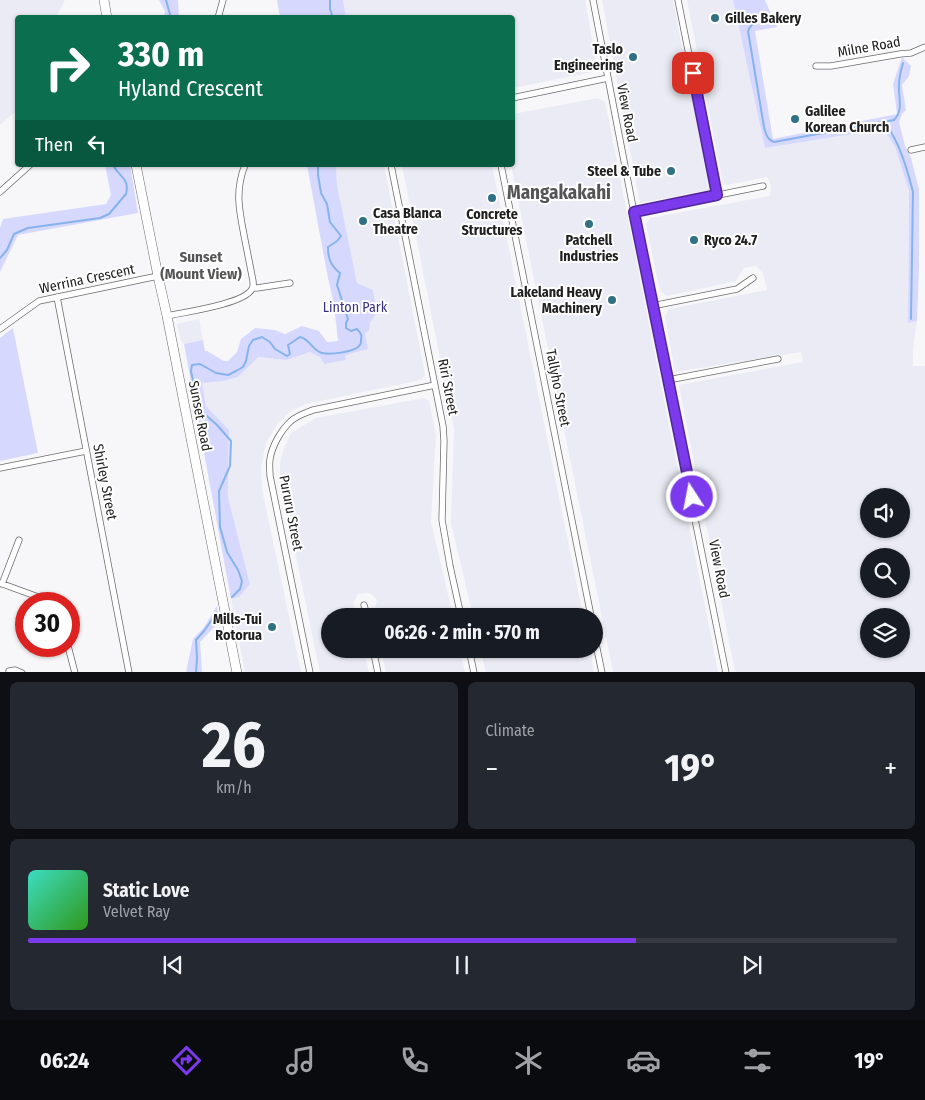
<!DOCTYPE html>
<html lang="en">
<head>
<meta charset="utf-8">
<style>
	body { margin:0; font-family:"Fira Sans Condensed",sans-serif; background:#242831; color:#f1f3f6; height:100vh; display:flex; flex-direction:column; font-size:19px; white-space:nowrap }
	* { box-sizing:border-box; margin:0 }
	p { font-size:16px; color:#9ea1a6 }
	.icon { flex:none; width:28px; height:28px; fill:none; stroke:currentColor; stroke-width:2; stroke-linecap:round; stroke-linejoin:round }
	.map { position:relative; height:672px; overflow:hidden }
	.panel { display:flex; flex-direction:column; gap:10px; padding:10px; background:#0d0f14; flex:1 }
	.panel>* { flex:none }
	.top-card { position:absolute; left:15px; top:15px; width:500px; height:152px; border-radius:5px; box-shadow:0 1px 4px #0004; background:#0b6e4f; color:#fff; overflow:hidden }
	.fabs { position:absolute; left:860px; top:488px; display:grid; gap:10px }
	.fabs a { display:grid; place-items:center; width:50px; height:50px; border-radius:50%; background:#171b24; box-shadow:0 1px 4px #0004; font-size:25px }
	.speed { position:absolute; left:15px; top:592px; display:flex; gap:10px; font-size:25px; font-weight:700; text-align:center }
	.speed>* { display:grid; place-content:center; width:65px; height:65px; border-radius:50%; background:#171b24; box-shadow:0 1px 4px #0004; line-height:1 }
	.speed .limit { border:8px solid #d22; background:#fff; color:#111 }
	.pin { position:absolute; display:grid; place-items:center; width:42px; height:42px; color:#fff; margin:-21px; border-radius:10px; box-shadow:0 2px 8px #0006 }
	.me { position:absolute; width:55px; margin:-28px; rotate:349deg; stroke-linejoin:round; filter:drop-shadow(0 0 4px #0008) }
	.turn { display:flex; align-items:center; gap:18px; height:105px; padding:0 20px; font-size:22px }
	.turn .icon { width:65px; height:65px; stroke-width:2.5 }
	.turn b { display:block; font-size:35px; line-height:42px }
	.then { display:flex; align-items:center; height:48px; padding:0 20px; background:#0003; gap:10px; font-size:19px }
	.big { font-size:38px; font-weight:700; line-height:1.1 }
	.panel .card { flex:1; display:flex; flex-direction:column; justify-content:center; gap:8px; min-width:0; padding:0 18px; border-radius:8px; background:#242831 }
	.panel .dial { align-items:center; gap:0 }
	.dial b { font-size:65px; line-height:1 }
	.song { display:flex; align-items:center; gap:15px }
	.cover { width:60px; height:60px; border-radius:8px; background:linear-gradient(135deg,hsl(170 70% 55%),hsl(110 70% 35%)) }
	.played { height:5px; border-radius:2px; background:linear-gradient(90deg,#7c3aed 70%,#363941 70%) }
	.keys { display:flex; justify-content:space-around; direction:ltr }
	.heat { display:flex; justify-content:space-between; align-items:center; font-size:28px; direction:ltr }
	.panel .tiles { flex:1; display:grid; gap:10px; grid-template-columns:1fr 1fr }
	.card:last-child { grid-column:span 2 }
	.trip { position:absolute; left:321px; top:608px; width:282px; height:50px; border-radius:25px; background:#171b24; box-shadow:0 1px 4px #0004; font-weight:700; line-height:50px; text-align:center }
	.menu { display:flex; height:80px; justify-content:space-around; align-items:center; background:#090b0e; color:#9ea1a6 }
	.menu .icon { width:35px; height:35px }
	.menu .on { color:#7c3aed }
	.menu b { font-size:22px; color:#f1f3f6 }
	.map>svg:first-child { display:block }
	.built { fill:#eaebf4; fill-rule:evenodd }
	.green { fill:#d6d9fd }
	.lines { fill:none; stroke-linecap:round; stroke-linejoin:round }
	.stream { stroke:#86b3ee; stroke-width:2 }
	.minor-casing { stroke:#6b6b6d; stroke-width:7 }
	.secondary-casing { stroke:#6b6b6d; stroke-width:10 }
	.minor { stroke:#fff; stroke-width:5.5 }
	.secondary { stroke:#fff; stroke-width:9 }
	.route-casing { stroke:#51269a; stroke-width:12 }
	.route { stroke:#7c3aed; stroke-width:9 }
	.poi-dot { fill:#2f7084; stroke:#fff; stroke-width:2 }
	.labels { text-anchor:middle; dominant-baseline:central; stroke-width:4; stroke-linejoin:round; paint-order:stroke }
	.poi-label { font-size:14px; font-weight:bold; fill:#202021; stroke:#fff; text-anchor:start }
	.street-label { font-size:14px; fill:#202021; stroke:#fff }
	.park-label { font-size:14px; fill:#393180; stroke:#fff }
	.neighbourhood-label { font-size:15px; font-weight:bold; fill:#555557; stroke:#fff }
	.district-label { font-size:19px; font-weight:bold; fill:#555557; stroke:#fff }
</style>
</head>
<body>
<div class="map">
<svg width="925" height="673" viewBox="0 0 925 673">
	<rect width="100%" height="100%" fill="#f7f7f9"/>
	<path class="built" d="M0,0H65L56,17L18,18L17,110L0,125Z
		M343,0H585L597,66L592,72L513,88L512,18L346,17Z
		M602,0H673L709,190L640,203Z
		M687,0H733L765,148L884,129L895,147L900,162L909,191L908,322L917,321L913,350V366H925V672H735L679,385L803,362L801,352L675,372L665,316L669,309L767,290L763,273L756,266L744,268L736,281L667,296L660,291L646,224L650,218L770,196L771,188L770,182L767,177L727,185L723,183ZM869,496H901V529H869ZM869,556H901V589H869ZM869,616H901V649H869Z
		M598,98L605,102L718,672H613L511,165H512L513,114Z
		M336,165H384L425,375L421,380L306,404L291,411L278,423L266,443L261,467L262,490L301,672H245L231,599L239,597L250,583L228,497L229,430L206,406L201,382L224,381L238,377L257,357L287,360L310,352L321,358L346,360L345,355L365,332L377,311L373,290L357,283L337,185Z
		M402,165H492L583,616H473L451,523L454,429Z
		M199,319L203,340L184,344L181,341L177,324Z
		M424,398L429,401L436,434L431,522L453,616H375L374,611L377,600L370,593L358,594L353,603L356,616H330V649H364L369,672H320L280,479V464L283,451L291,433L316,418Z
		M381,649H460L465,672H386Z
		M480,649H590L594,672H486Z"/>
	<path class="green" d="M159,0H178L179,17H164L165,11Z
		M277,0H343L346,17H280Z
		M733,0H765L777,27L755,31L773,139L897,114L893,84L902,57L911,66L909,76L902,85L906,110L902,114L899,122L905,146L911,158L919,189V268L917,321L908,323L909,191L895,147L884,129L765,148Z
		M105,165H130L138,213L18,235L0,272V228L3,219L106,204L111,195Z
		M307,165H336L337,185L357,283L373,290L377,312L370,323L369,331L365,333L368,349L345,355L346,360L324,364L321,358L310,352L287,360L258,357L238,377L224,381L202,383L206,406L229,430L228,497L250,584L239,597L231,599L184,344L203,340L205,351H207L224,361H228L237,352L241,339L255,328L275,330L285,334L302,326L319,331L327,342L338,341L334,305L328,278Z
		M13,328L38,453L0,461V338Z
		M217,606L219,622L200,642L202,672H186L193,639L204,627Z"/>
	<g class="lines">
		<path class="stream" d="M166,0L171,18
			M330,0V9L333,18
			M770,20C759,20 752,21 748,31L764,127C766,134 767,140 774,142L894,120C904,110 898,97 899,84C899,77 901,70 903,63
			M883,122C898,136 908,172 913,192L911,319
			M0,258L7,250L14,234L28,228L100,218L109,214L126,194C130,178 119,177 113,165
			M232,597L240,589L242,581L238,570L227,552L220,527L219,491L230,466L231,441L217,425L199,409L191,371L192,365L200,364L216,373L228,375L236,371L243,367L246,361L249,346L253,340L262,337L270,342L275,349L287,356L290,354L288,345L300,337C310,339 313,351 322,353C330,355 352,352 358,347C361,344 361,344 361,340C362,335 361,333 357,329L351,331L346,328V323L348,319L337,285L340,273C331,266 328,259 328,247L337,241L341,236L330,222L327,204L321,193L318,175V165
			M196,673L197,658L196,640L204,631L216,614"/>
		<g class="minor-casing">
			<path id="minor" d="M593,0L652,306L726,673
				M678,0L717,195
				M218,18L223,0
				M816,66H831L900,54L911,53L925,47
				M512,98L608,78
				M911,150L925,147
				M391,165L443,426L444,441L442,520L450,566L461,616
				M501,165L591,616
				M0,192L30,165
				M634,212L763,186
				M253,288H257L290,283
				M57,297L129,673
				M652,306L737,289L753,278
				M167,316C185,312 244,304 252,289C254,286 253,285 253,281C250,266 247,250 244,235C239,210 235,190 245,165
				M0,329L39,301L158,276
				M668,380L778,359
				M0,468L86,451
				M0,583L41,598L53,604
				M2,584L19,540
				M364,605L367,616
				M595,639L602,673
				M68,646L75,673
				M373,649L378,673
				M469,649L474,673
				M9,671L15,670L22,673
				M310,673L270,476C270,470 269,465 270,459C272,446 281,430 291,421C298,415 306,413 313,410L435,385"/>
		</g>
		<g class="secondary-casing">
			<path id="secondary" d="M104,0L107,18
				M136,165L158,276L167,316L237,673"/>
		</g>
		<use href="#minor" class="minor"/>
		<use href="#secondary" class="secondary"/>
	</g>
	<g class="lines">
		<g class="route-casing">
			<path id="route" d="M692,497L634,212L717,195L693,73"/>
		</g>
		<use href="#route" class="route"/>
	</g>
	<g class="poi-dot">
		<circle cx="715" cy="18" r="5"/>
		<circle cx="633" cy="57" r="5"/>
		<circle cx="795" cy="119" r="5"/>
		<circle cx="671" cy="171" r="5"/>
		<circle cx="492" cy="198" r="5"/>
		<circle cx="363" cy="221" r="5"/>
		<circle cx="589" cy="224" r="5"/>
		<circle cx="694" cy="240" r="5"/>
		<circle cx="612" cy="300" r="5"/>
		<circle cx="272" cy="627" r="5"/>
	</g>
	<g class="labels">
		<g class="poi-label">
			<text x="725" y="18">Gilles Bakery</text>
			<text x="623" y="49" text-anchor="end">Taslo<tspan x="623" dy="16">Engineering</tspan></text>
			<text x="805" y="111">Galilee<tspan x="805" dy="16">Korean Church</tspan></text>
			<text x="661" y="171" text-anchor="end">Steel &amp; Tube</text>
			<text x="373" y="213">Casa Blanca<tspan x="373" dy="16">Theatre</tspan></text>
			<text x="492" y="214" text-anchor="middle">Concrete<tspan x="492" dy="16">Structures</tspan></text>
			<text x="589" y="240" text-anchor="middle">Patchell<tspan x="589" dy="16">Industries</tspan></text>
			<text x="704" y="240">Ryco 24.7</text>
			<text x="602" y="292" text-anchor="end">Lakeland Heavy<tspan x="602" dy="16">Machinery</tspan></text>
			<text x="262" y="619" text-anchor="end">Mills-Tui<tspan x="262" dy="16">Rotorua</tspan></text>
		</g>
		<g class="street-label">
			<text transform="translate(869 47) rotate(-10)">Milne Road</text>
			<text transform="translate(627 113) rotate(79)">View Road</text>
			<text transform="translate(87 279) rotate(-12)">Werrina Crescent</text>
			<text transform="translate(448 387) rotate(79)">Riri Street</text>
			<text transform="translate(558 388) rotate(79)">Tallyho Street</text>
			<text transform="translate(200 416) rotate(79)">Sunset Road</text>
			<text transform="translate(105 482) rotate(79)">Shirley Street</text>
			<text transform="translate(291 513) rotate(79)">Pururu Street</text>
			<text transform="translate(719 569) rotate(79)">View Road</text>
		</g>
		<g class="park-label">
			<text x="355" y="307">Linton Park</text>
		</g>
		<g class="neighbourhood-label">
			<text x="201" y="257">Sunset<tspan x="201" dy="17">(Mount View)</tspan></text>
		</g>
		<g class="district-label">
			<text x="559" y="192">Mangakakahi</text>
		</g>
	</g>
</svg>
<div class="fabs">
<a><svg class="icon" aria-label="sound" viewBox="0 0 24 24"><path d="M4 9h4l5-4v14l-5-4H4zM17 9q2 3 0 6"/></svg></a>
<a><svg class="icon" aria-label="search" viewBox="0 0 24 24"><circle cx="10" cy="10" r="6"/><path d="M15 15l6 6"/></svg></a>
<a><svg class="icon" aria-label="layers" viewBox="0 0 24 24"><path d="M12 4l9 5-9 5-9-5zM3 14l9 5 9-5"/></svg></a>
</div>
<div class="speed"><div class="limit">30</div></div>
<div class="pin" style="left:693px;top:73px;background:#d93025"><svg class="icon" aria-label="arrive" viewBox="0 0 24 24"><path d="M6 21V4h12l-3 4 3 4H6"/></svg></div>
<svg class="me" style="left:692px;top:497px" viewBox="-20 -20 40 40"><circle r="17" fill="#7c3aed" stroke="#fff" stroke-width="3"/><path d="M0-11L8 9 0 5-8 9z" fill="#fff"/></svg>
<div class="trip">06:26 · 2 min · 570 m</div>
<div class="top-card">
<div class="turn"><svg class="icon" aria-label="right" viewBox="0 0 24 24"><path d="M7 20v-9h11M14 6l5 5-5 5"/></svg><div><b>330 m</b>Hyland Crescent</div></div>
<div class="then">Then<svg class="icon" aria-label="left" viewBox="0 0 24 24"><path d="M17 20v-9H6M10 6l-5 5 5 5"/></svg></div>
</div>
</div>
<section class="panel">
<div class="tiles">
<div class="card dial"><b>26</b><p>km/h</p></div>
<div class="card"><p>Climate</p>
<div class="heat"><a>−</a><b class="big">19°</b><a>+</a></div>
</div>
<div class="card">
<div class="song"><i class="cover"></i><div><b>Static Love</b><p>Velvet Ray</p></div></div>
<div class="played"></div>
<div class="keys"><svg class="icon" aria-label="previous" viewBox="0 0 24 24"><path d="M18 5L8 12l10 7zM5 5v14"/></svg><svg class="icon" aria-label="pause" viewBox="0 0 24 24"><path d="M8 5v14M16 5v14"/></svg><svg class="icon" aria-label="next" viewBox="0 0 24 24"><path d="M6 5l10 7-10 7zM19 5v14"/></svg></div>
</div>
</div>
</section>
<nav class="menu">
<b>06:24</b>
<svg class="icon on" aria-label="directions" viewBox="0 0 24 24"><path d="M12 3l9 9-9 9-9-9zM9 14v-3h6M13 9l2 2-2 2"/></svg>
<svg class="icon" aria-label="music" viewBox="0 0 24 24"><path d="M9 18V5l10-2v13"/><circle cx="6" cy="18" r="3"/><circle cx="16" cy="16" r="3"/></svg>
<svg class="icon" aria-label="phone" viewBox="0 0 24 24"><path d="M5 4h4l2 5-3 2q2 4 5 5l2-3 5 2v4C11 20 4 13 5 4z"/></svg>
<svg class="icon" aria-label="climate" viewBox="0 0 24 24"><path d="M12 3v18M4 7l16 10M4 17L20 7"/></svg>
<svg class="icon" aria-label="car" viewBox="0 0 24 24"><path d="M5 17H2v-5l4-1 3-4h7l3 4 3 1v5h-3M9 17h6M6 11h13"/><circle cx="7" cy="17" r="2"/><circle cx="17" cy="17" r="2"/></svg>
<svg class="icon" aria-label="filters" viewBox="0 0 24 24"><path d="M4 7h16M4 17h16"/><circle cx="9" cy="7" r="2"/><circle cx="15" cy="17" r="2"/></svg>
<b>19°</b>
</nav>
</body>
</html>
